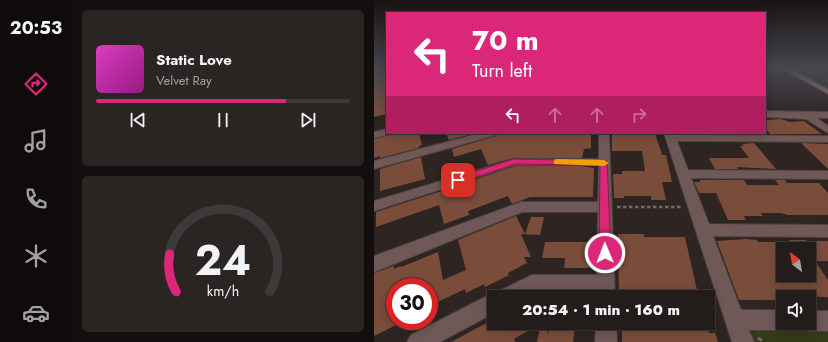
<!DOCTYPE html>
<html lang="en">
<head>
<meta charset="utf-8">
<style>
	body { margin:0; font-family:Jost,sans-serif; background:#2a2523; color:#f1f3f6; height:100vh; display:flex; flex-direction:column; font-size:15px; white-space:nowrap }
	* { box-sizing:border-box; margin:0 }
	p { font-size:13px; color:#a2a1a2 }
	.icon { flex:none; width:22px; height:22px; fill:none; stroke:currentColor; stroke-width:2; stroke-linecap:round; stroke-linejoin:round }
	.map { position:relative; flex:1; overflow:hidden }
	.panel { display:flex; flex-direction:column; gap:10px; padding:10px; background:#130f0e; width:302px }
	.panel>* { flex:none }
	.banner { position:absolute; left:12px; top:12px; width:380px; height:122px; border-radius:0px; box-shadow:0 2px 10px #0003,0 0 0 1px #3f3a39; background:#db2777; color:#fff; overflow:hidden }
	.needle { width:26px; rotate:329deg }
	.controls { position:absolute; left:402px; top:242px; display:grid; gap:8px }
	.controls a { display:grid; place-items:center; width:40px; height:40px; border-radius:0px; background:#221c1a; box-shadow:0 2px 10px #0003,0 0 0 1px #3f3a39; font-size:20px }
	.speed { position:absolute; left:12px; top:278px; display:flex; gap:8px; font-size:20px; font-weight:700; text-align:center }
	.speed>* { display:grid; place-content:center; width:52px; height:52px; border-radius:50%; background:#221c1a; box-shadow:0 2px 10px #0003,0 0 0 1px #3f3a39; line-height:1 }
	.speed .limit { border:6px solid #d22; background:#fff; color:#111 }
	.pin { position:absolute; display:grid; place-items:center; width:34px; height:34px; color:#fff; margin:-17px; border-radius:8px; box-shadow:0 2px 6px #0006 }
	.me { position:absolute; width:44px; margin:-22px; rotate:359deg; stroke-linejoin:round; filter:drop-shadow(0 0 3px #0008) }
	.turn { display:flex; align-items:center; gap:14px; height:84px; padding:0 20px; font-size:18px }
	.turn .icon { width:52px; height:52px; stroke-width:2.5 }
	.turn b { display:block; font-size:28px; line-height:34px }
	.lanes { display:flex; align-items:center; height:38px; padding:0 20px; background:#0003; justify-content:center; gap:20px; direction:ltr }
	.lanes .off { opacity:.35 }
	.panel .card { flex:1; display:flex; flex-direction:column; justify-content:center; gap:6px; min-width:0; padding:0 14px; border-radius:6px; background:#2a2523 }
	.panel .dial { align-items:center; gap:0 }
	.dial svg { height:104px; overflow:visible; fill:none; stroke:#3f3a39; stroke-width:7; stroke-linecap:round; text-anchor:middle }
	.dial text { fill:#f1f3f6; stroke:none }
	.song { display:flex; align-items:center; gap:12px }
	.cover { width:48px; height:48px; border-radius:6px; background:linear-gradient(135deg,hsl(310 70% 55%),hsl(310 70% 35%)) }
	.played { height:4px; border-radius:2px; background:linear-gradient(90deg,#db2777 75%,#3f3a39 75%) }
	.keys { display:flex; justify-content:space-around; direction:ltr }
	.trip { position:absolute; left:113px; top:290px; width:228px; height:40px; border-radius:0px; background:#221c1a; box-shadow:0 2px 10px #0003,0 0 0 1px #3f3a39; font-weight:800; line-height:40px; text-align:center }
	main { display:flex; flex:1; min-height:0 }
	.dock { display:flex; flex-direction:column; width:72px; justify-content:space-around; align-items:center; background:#0e0b0a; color:#a2a1a2 }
	.dock .icon { width:28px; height:28px }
	.dock .current { color:#db2777 }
	.dock b { font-size:18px; color:#f1f3f6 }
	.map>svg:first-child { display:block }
	.green { fill:#343b19 }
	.building { fill:#7a4d3b }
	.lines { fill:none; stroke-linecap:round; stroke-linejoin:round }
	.street-casing { stroke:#4a423f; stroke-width:2 }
	.secondary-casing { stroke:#4a423f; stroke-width:2 }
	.path-far2 { stroke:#716966; stroke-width:1; stroke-dasharray:2 1; stroke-linecap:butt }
	.path-far1 { stroke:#716966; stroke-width:2.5; stroke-dasharray:3.5 2.5; stroke-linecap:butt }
	.path { stroke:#716966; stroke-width:3; stroke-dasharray:4.5 3; stroke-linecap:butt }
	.street { fill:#6f5858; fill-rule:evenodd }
	.secondary { fill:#967273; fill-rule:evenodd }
	.route { fill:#db2777; stroke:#8e194d }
	.slow { fill:#f59e0b }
</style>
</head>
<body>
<main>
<nav class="dock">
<b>20:53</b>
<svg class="icon current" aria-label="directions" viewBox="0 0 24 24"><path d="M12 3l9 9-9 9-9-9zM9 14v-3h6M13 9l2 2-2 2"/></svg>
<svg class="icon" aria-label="music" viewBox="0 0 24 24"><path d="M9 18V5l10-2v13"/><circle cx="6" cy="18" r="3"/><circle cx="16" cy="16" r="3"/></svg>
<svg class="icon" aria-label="phone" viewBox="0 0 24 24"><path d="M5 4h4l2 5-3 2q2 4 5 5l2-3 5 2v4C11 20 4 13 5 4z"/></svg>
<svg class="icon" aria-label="climate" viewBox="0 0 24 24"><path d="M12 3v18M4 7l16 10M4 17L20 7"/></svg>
<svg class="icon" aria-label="car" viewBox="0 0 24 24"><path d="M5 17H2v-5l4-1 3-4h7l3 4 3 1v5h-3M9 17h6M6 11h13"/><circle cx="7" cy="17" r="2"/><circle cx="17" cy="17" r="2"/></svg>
</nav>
<section class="panel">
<div class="card">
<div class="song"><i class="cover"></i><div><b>Static Love</b><p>Velvet Ray</p></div></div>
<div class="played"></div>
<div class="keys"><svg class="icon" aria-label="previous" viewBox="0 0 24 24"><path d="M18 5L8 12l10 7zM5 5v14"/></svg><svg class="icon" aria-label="pause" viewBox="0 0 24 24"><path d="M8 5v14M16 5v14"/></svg><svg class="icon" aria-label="next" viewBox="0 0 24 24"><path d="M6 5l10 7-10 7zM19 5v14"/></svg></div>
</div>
<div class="card dial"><svg viewBox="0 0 100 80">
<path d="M14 69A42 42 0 1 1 86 69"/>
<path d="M14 69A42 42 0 0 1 9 40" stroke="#db2777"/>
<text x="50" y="56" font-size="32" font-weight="700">24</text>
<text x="50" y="72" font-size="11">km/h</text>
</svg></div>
</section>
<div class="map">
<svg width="454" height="342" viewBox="0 0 454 342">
	<rect width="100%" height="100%" fill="#2e2522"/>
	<path class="green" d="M416,68L454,69V88Z
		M381,329L454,330V342H377L376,338Z"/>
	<path class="building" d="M0,68H13V114L0,117Z
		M407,119L416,122L430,121L448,134H396L391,128V120Z
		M23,133H45L48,145L45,146V148L6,158V156L0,158V139Z
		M72,133H101L75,140Z
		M124,133H217V148L210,149L208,158H140L114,165L107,149L80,157L78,149L122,136Z
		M264,133H281L288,155H292L298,182H288L292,200H277V196H250V198H240L239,174H248V171H271L268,151H238V135H264Z
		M380,143L402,169L363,167L364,169H341L335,158H375L366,146H370L368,144Z
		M427,143L454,144V169Z
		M47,157L51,179L6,191V169Z
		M141,166H207L220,168L219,197H156L138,204L134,196L94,211L95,215L70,224L65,205L2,227V212L80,187L81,189L101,182L100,180Z
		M326,180H370L373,185H405L401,180H411L413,183H445L454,193V215H414L407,213H387L389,216H370L372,220H354L342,193H325L320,182H326Z
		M142,216L151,234L157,217H170L166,235L147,234L157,257H150L153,263L134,273L135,275L111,287L110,284L92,293L91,289L57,305L55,287H21V321H30L0,336V273L20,266V269L27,266V267L64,252L69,280L92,270L84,240Z
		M244,234H270V237H311L322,286L326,297H245Z
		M372,239L383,240L384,242H409V275H437L435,272V249H421L415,240H432L435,244V241H454V261H441L454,280V297L407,296L409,300H365L343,241Z
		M171,242H216L215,268H190L191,258H168Z
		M120,319V323H162L159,325H164L140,339L141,342H77Z
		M167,323H169L174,334L175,326L201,327L199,342H163Z
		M248,323H332L335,333H341L344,342H248Z"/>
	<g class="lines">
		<g class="street-casing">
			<path id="street" d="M391,111L454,112V118H443L454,126V133L432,119L391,117Z
				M13,129V133L17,134L0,138V132Z
				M107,133H123L122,135L0,169V161Z
				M225,133H235L241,297H223V291H160L150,297H120V313L66,342H33L37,335L113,296L120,294L124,295L125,291L158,275H223L224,212H148L0,272V256L147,202H224L225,165H141L0,211V201L140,159H225Z
				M290,133H300L301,135L454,136V142L303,141L314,170L454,171V179L317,178L335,224L454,225V237L339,236L367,310H409V323H418L416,327L409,330H375L380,342H358Z
				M435,311H454V331H435L428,328L426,323H435Z
				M222,323H242L243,342H221Z"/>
		</g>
		<g class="secondary-casing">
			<path id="secondary" d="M407,68H415L454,89V94Z"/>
		</g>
		<path class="path-far2" d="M442,68L454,79"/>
		<path class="path-far1" d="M243,207H309"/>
		<path class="path" d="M384,338L390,342"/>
		<use href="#street" class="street"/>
		<use href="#secondary" class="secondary"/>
	</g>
	<linearGradient id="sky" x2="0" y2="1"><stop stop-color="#191413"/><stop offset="0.59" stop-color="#46464f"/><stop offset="1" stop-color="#46464f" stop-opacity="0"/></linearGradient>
	<rect width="454" height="116" fill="url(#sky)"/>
	<path class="route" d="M140,159L233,161L237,253L236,257L231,258L227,257L225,253L226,165L141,164L84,183L79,180L81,178Z"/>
	<path class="slow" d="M183,159L230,160L235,163L230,166L180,164V160Z"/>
</svg>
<div class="controls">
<a><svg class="needle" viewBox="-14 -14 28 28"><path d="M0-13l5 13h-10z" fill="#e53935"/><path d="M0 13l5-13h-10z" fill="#a2a1a2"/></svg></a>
<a><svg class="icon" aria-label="sound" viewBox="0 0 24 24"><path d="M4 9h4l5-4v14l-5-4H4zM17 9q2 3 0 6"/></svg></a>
</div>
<div class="speed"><div class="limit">30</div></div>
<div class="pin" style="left:84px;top:180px;background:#d93025"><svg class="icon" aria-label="arrive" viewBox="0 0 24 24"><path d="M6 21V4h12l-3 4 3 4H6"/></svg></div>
<svg class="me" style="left:231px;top:253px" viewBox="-20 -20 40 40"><circle r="17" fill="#db2777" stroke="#fff" stroke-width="3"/><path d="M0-11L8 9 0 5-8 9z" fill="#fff"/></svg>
<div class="trip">20:54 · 1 min · 160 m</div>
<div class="banner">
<div class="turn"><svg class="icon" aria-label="left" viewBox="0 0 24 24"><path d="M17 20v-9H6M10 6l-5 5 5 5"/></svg><div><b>70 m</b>Turn left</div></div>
<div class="lanes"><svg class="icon" aria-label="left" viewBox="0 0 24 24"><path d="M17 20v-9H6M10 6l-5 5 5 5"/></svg><svg class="icon off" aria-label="ahead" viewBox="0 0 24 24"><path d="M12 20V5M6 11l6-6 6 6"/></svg><svg class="icon off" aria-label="ahead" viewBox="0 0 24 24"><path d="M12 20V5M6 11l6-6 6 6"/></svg><svg class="icon off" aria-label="right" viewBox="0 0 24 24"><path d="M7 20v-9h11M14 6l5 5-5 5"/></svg></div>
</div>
</div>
</main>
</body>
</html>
